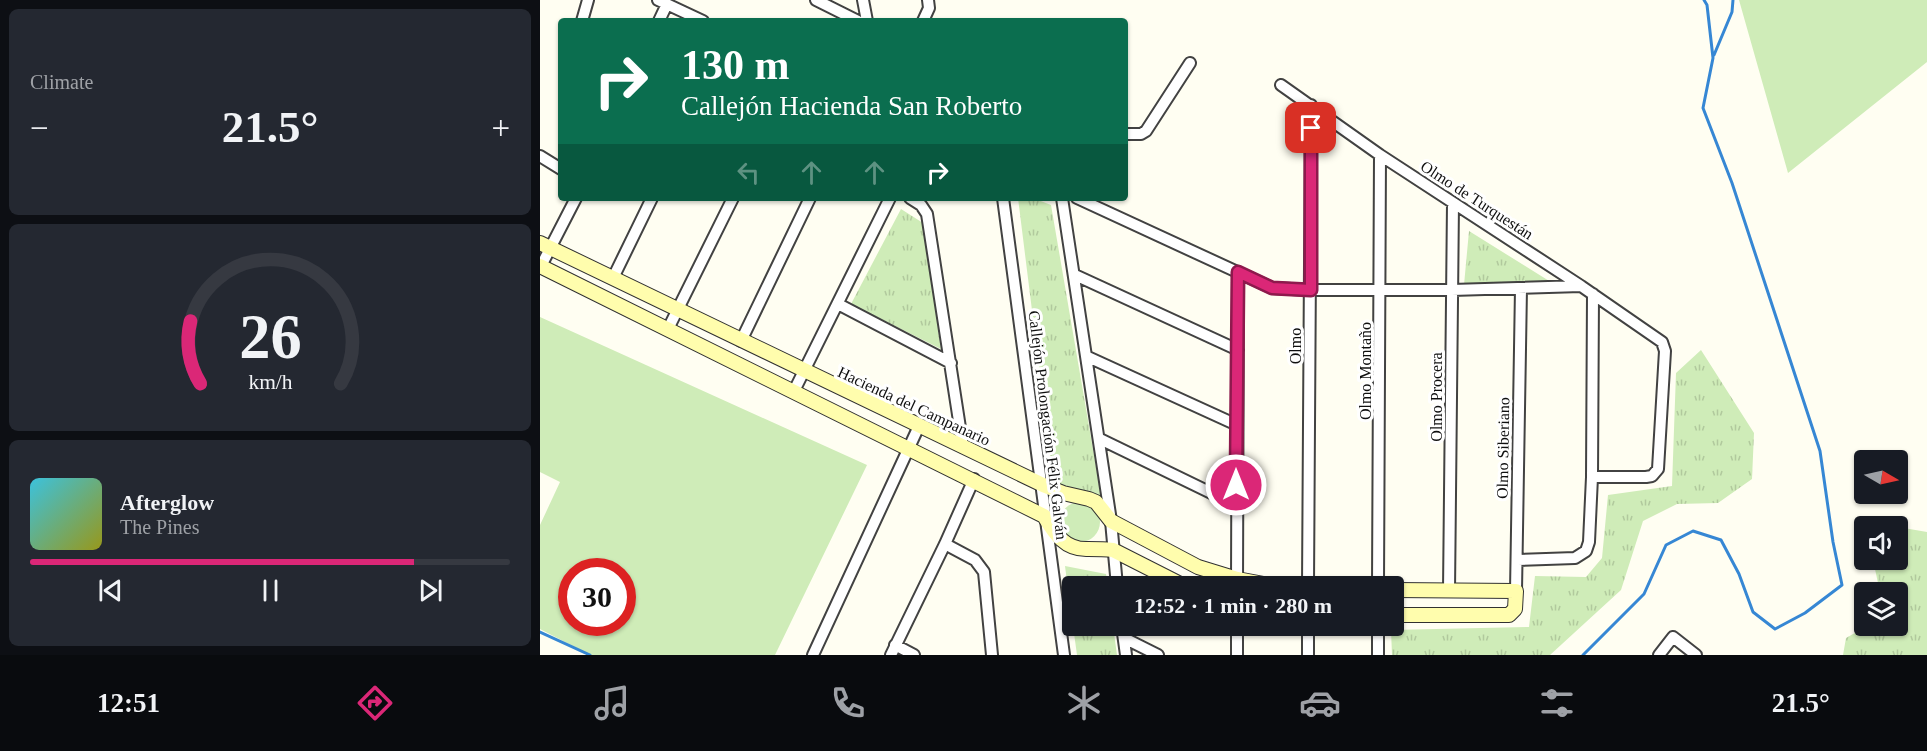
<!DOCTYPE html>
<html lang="en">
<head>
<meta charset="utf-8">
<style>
	body { margin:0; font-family:Georgia,serif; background:#242831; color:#f1f3f6; height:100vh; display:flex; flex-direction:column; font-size:22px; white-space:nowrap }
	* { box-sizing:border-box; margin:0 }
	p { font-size:20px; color:#9ea1a6 }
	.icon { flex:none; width:33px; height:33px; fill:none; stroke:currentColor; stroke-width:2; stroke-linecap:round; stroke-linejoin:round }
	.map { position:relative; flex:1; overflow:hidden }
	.side { display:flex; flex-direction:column; gap:9px; padding:9px; background:#0d0f14; width:540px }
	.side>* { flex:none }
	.top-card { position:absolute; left:18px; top:18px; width:570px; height:183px; border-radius:6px; box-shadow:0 2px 4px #0004; background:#0b6e4f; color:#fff; overflow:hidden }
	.needle { width:39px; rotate:99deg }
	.tools { position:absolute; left:1314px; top:450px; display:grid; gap:12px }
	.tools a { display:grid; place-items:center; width:54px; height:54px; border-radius:6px; background:#171b24; box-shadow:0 2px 4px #0004; font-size:30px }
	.speed { position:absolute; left:18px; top:558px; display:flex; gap:12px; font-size:30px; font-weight:700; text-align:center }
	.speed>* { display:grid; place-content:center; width:78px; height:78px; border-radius:50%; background:#171b24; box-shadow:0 2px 4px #0004; line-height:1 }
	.speed .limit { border:9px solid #d22; background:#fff; color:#111 }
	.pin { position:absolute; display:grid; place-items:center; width:51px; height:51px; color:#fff; margin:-26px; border-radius:12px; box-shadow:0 3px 9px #0006 }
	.me { position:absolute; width:66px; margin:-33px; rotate:0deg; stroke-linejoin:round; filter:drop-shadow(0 0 4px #0008) }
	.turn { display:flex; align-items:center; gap:21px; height:126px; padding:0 24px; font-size:27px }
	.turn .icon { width:78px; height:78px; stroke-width:2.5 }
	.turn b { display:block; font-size:42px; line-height:51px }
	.lanes { display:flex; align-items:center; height:57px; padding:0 24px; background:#0003; justify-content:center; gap:30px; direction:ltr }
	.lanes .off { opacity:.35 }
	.big { font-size:45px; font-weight:600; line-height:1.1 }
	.side .widget { flex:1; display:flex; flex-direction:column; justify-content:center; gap:9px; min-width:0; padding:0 21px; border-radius:9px; background:#242831 }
	.side .dial { align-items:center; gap:0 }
	.dial svg { height:156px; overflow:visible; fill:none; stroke:#363941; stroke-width:7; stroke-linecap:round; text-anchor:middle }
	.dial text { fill:#f1f3f6; stroke:none }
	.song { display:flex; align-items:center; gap:18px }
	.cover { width:72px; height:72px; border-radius:9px; background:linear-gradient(135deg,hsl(190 70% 55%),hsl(60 70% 35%)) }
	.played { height:6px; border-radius:3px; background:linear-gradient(90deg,#db2777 80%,#363941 80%) }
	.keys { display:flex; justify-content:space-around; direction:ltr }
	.heat { display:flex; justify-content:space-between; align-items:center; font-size:33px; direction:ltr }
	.trip { position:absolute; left:522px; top:576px; width:342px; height:60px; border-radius:6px; background:#171b24; box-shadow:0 2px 4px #0004; font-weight:600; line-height:60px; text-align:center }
	.tab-bar { display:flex; height:96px; justify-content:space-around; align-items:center; background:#090b0e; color:#9ea1a6 }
	.tab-bar .icon { width:42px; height:42px }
	.tab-bar .selected { color:#db2777 }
	.tab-bar b { font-size:27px; color:#f1f3f6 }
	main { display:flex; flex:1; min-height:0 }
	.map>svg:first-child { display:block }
	.grass { fill:#cfecb8; fill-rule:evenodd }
	.park { fill:url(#park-tufts) }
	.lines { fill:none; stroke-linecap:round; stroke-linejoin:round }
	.stream { stroke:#3687d4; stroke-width:3 }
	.street-casing { stroke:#424242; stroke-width:14 }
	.secondary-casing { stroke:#313131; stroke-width:16 }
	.street { stroke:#fff; stroke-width:10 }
	.secondary { stroke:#fffdad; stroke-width:14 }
	.route-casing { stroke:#8e194d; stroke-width:15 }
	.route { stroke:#db2777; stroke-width:10 }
	.labels { text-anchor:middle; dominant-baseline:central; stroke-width:6; stroke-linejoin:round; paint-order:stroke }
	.street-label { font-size:16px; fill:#0f0f0f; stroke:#fff }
</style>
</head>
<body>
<main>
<section class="side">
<div class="widget"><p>Climate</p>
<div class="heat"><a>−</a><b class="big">21.5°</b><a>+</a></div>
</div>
<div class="widget dial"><svg viewBox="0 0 100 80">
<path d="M14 69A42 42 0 1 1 86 69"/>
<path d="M14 69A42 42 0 0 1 9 37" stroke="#db2777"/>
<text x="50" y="56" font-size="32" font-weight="700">26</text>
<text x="50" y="72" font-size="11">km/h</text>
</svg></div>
<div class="widget">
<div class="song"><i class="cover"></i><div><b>Afterglow</b><p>The Pines</p></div></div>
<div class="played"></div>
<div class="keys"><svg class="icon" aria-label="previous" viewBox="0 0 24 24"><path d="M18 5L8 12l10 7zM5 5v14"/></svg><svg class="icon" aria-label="pause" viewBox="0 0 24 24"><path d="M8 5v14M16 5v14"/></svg><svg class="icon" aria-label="next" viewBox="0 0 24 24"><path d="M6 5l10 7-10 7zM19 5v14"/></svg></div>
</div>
</section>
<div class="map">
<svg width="1387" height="655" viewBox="0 0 1387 655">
	<defs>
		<pattern id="park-tufts" width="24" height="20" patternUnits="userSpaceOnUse" patternTransform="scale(1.5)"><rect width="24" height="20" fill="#cfecb8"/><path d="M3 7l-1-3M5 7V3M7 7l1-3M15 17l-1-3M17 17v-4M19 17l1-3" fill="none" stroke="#b1c99d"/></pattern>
	</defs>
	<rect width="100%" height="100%" fill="#fffef2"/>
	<path class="grass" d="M1199,0H1387V62L1248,173Z
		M0,317L327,465L235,655H50L0,629V525L20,482L0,472ZM32,572H82V622H32Z
		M520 522a20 20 0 1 1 40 0a20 20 0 1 1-40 0Z"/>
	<path class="park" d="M478,198H493L511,205L561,496L514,487Z
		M361,209L383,223L401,349L311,304Z
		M929,231L1022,289L924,285Z
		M1161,350L1214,433L1212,479L1178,503L1137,504L1103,521L1081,590L1010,655H852L851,630L989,627L995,576L1046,577L1062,558L1068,495L1132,486L1136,373Z
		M1358,527L1387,532V655H1303L1306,638L1327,626H1358V592H1340L1333,560H1358Z
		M525,566L566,574L568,586H532V621Z
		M533,626H573L577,655H537Z"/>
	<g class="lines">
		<path class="stream" d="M1174,55L1192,12L1193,0
			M0,632L50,655
			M1043,655L1104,594L1126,545L1153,531L1181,540L1199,574L1213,612L1235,629L1265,613L1302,585L1293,542L1280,451L1192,183L1163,108L1173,58L1167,5L1164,0"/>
		<g class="street-casing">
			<path id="street" d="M118,0L163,21
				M276,0L318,21
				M323,0L327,21
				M42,21L48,0
				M119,21L127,4
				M383,21L389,8L388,0
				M741,85L840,155L1041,286L1122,342L1125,351L1118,469L1112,476L1106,477H1052
				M585,134H601L606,131L650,63
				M0,156L21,169
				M370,198L381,205L387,214L423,447
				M463,198L524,655
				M522,198L571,521L577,586
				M537,198L732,288L771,290H912L1041,286
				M1,266L36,198
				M535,275L698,350
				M73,278L112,198
				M298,304L411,363
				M128,329L193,198
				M201,341L270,198
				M548,357L697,425
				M254,391L350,198
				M560,439L696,505
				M405,544L435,560L444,572L452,655
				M978,560L1035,558L1046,551L1049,542L1052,477L1053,294
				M697,586L698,272
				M768,586L771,105
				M838,586L840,155
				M909,591L913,203
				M976,591L981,288
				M582,626L586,655
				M697,626V655
				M768,626V655
				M838,626V655
				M584,638L618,655
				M355,645L374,655
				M273,655L379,426
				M351,655L405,544L434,479
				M1119,655L1133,637L1156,655"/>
		</g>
		<g class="secondary-casing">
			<path id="secondary" d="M0,243L503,485L523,493L549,499L556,502L571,521L658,567L697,579L734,586
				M0,266L504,516C515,534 525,550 548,549C557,549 564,549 573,550L644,586
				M854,590L976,591L975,609L969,615H854"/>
		</g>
		<use href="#street" class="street"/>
		<use href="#secondary" class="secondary"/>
	</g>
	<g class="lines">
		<g class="route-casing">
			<path id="route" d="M696,485L698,272L732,288L771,290V128"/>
		</g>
		<use href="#route" class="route"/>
	</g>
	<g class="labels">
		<g class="street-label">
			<text transform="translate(937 200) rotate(33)">Olmo de Turquestán</text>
			<text transform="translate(755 346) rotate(-90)">Olmo</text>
			<text transform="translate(825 371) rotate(-90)">Olmo Montaño</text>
			<text transform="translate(896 397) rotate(-90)">Olmo Procera</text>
			<text transform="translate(374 406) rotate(25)">Hacienda del Campanario</text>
			<text transform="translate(508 425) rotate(83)">Callejón Prolongación Félix Galván</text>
			<text transform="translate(963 448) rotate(-89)">Olmo Siberiano</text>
		</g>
	</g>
</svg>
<div class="tools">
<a><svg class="needle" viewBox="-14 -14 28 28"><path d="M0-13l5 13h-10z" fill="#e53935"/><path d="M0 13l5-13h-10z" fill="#9ea1a6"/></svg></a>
<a><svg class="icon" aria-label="sound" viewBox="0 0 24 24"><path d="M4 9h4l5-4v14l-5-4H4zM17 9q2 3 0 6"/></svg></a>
<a><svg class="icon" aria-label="layers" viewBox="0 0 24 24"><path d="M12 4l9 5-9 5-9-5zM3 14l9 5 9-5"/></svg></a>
</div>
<div class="speed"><div class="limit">30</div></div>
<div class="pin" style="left:771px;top:128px;background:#d93025"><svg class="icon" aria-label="arrive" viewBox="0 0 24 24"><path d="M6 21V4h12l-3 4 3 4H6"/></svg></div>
<svg class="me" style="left:696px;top:485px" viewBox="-20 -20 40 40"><circle r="17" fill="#db2777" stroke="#fff" stroke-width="3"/><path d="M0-11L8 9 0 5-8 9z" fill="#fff"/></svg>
<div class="trip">12:52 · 1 min · 280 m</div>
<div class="top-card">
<div class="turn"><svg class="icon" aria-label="right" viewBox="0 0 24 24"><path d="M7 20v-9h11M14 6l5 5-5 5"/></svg><div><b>130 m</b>Callejón Hacienda San Roberto</div></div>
<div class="lanes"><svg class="icon off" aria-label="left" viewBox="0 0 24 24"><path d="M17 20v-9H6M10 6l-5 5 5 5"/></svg><svg class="icon off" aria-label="ahead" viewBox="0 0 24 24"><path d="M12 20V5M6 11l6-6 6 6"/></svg><svg class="icon off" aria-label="ahead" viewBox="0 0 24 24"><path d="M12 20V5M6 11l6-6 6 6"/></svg><svg class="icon" aria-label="right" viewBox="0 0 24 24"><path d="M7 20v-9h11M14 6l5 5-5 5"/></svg></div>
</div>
</div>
</main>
<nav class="tab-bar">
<b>12:51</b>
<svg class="icon selected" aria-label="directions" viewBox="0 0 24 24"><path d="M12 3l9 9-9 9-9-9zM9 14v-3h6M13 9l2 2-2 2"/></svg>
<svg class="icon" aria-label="music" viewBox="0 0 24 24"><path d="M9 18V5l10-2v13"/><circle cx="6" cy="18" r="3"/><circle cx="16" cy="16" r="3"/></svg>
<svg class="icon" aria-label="phone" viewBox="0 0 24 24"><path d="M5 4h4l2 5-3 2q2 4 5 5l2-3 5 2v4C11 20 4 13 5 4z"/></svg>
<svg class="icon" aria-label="climate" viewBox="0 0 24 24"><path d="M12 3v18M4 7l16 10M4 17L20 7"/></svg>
<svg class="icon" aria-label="car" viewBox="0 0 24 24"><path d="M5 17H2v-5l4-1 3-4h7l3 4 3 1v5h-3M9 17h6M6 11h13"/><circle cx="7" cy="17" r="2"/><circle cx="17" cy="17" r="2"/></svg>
<svg class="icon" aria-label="filters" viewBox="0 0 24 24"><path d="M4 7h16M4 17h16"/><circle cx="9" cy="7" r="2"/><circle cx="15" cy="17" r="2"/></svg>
<b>21.5°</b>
</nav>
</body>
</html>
